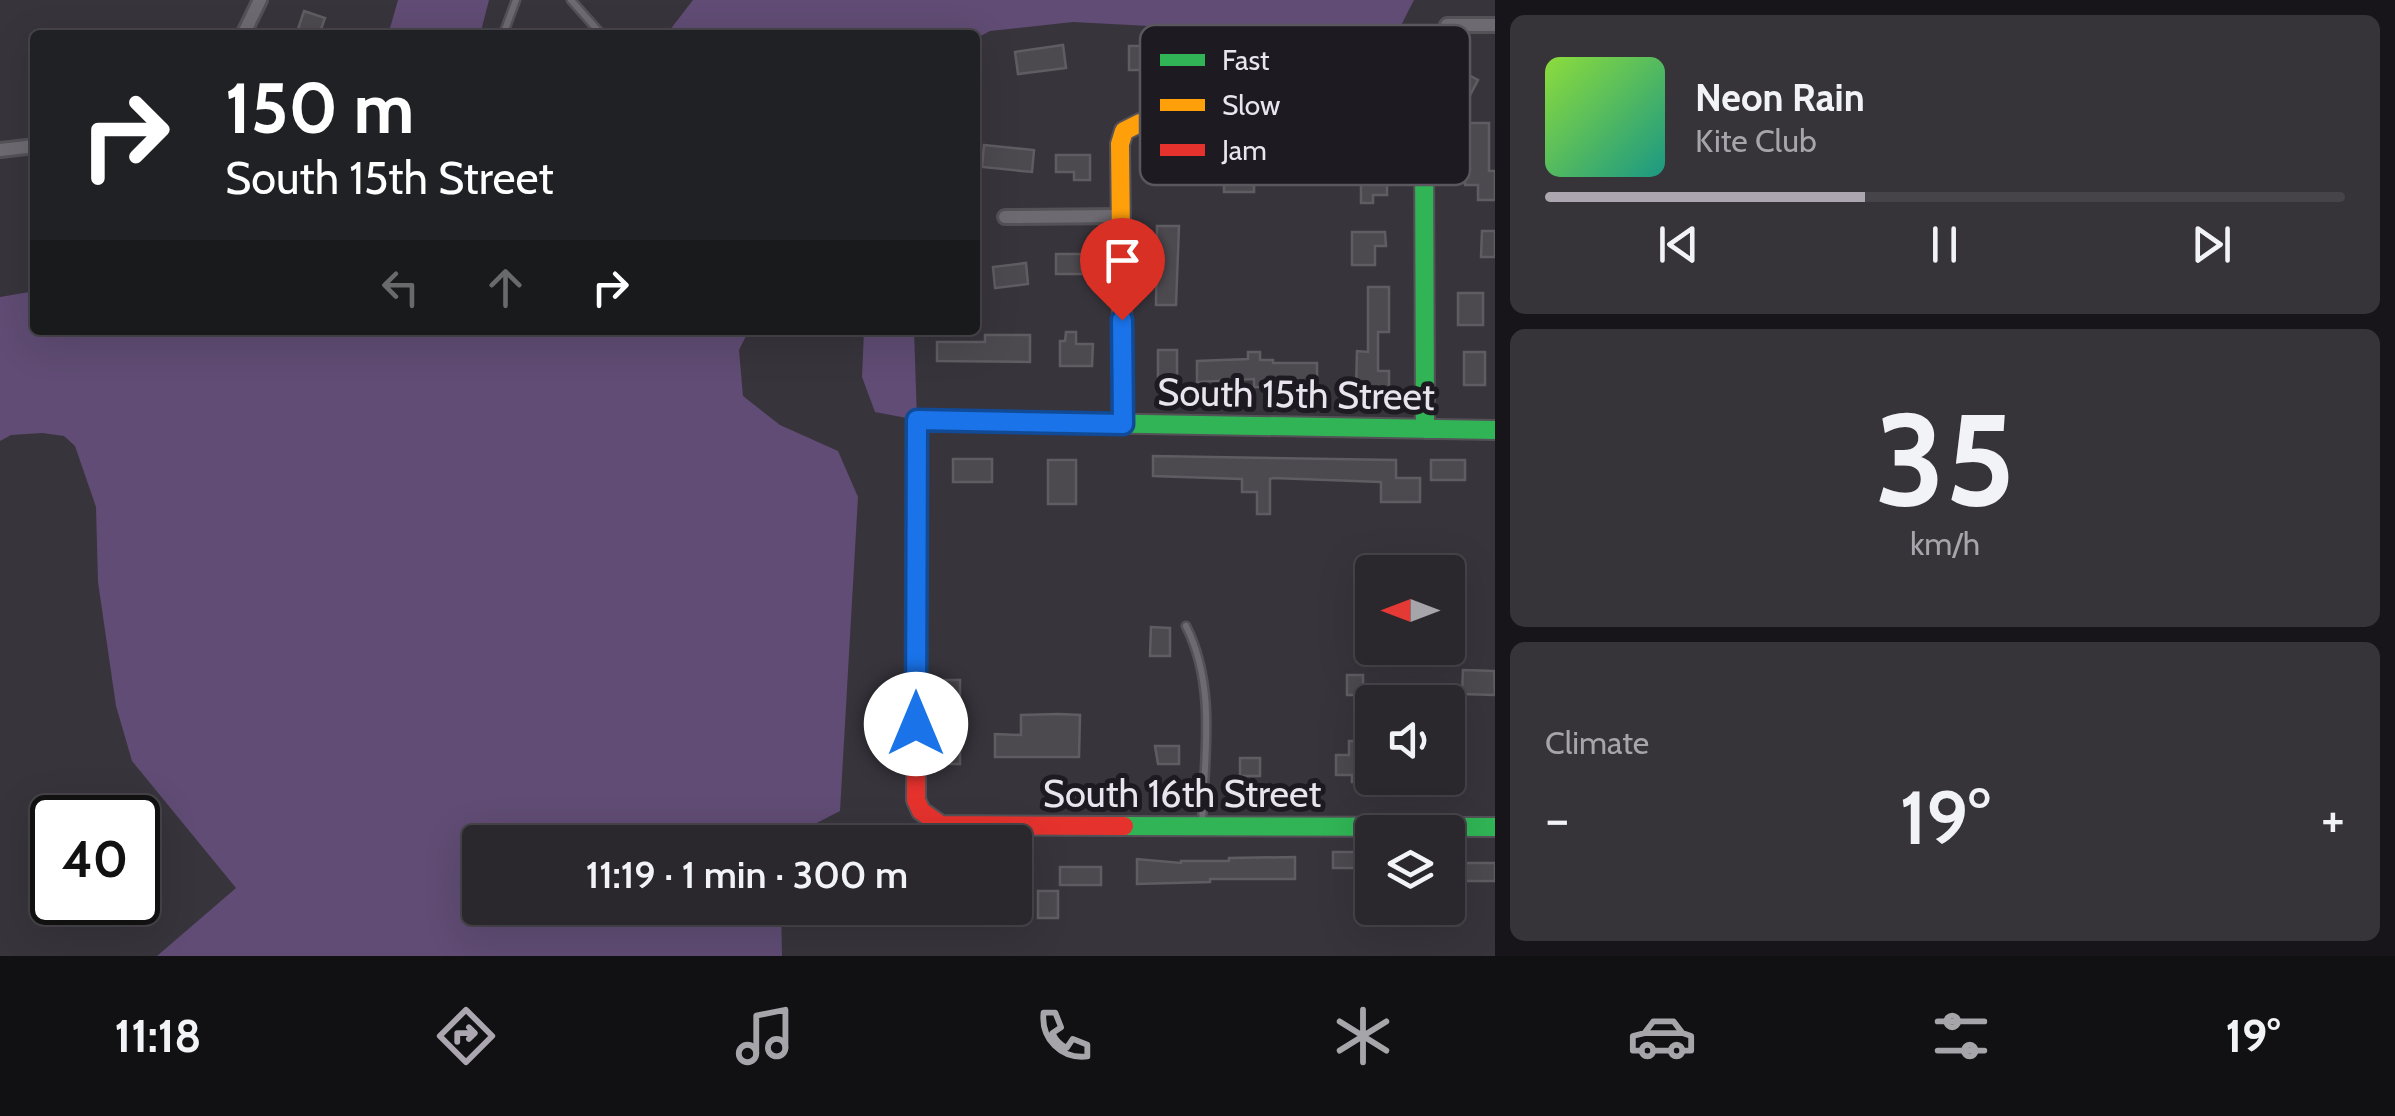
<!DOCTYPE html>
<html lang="en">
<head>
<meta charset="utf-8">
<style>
	body { margin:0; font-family:Cabin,sans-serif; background:#363339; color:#f1f3f6; height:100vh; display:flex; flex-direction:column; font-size:38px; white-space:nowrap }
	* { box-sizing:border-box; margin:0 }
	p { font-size:32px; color:#a5a5aa }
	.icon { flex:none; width:55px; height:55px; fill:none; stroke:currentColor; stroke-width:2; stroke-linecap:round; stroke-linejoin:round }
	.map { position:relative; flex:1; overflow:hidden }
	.sheet { display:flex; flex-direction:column; gap:15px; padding:15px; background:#171519; width:900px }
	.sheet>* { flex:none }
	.banner { position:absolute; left:30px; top:30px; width:950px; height:305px; border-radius:10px; box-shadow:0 10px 40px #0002,0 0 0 2px #464449; background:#202124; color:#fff; overflow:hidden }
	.needle { width:65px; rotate:270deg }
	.controls { position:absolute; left:1355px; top:555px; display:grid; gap:20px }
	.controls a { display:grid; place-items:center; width:110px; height:110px; border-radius:10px; background:#2a272d; box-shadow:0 10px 40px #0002,0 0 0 2px #464449; font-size:50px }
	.speed { position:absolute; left:30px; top:795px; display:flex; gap:20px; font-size:50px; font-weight:700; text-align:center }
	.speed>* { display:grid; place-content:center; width:130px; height:130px; border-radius:50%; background:#2a272d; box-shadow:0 10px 40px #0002,0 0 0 2px #464449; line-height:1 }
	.speed .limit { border:5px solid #111; border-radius:15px; background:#fff; color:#111 }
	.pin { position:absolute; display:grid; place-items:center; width:85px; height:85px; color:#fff; margin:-102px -42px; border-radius:50% 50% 50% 0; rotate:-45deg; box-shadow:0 0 10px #0007 }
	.pin .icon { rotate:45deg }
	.me { position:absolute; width:110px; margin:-55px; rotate:0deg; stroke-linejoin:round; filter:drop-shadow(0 0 8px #0008) }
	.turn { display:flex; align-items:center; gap:35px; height:210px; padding:0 30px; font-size:45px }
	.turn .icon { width:130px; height:130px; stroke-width:2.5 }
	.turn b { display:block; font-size:70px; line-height:85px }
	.lanes { display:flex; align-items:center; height:95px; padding:0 30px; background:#0003; justify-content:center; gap:50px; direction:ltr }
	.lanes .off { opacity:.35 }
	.big { font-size:75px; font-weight:600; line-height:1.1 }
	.sheet .widget { flex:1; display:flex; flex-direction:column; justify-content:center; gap:15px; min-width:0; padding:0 35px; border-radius:15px; background:#363339 }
	.sheet .dial { align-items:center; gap:0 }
	.dial b { font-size:130px; line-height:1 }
	.song { display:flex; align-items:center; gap:30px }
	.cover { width:120px; height:120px; border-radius:15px; background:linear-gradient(135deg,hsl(90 70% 55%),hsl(170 70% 35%)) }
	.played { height:10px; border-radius:5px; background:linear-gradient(90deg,#aba6b0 40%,#464449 40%) }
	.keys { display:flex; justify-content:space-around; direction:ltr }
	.heat { display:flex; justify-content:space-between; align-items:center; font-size:55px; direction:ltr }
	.trip { position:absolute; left:462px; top:825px; width:570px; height:100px; border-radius:10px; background:#2a272d; box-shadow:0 10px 40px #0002,0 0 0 2px #464449; font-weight:600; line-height:100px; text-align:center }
	.menu { display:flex; height:160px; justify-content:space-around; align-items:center; background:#111012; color:#a5a5aa }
	.menu .icon { width:70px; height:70px }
	.menu .on { color:#aba6b0 }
	.menu b { font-size:45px; color:#f1f3f6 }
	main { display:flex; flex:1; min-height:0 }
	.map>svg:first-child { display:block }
	.green { fill:#604c74 }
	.building { fill:#4c494f; stroke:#5f5c62; stroke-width:2.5 }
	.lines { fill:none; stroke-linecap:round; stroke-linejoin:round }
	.lane-casing { stroke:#545157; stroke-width:11 }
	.street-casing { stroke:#545157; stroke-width:18 }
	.fast-casing { stroke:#545157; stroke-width:22 }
	.slow-casing { stroke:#545157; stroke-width:22 }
	.jam-casing { stroke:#545157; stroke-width:22 }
	.lane { stroke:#6e6a71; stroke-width:6 }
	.street { stroke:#6e6a71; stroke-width:12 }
	.fast { stroke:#30b455; stroke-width:18 }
	.slow { stroke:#ff9f0a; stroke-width:18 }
	.jam { stroke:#e5322d; stroke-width:18 }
	.route-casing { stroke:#114b97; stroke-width:25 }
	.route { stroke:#1a73e8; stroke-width:18 }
	.labels { text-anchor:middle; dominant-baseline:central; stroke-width:10; stroke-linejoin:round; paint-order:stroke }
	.street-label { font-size:38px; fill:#e9e4ee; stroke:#1d1a21 }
	.key { fill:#1d1a21; stroke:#5a575e; stroke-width:2.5 }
	.key-label { font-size:28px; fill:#e9e4ee }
</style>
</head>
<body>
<main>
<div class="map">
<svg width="1495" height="956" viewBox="0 0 1495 956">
	<rect width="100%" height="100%" fill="#38343c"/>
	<path class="green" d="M398,0H489L480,35H388Z
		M693,0H1414L1394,39L1073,22L990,31L975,39V35H666Z
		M35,291V330H749L739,350L743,396L780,425L838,451L858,497L840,811L803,830L796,842H480V908H781L782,956H157L236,888L132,761L116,706L98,582L96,507L75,446L64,436L42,433L11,435L0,441V297Z
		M864,330H914L917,420L875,412L862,377Z"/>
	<path class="building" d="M304,11L325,18L319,35H296Z
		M1063,45L1066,68L1018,74L1015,52Z
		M1129,46H1161V70H1129Z
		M1448,64L1478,80L1467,101L1436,85Z
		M1355,123H1377V168H1387V195H1373V203H1361V158H1355Z
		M1468,123H1489V171H1495V200H1478V185H1465Z
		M984,145L1034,150L1032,172L982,167Z
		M1056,155H1090V180H1074V172H1056Z
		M1224,171H1254V192H1224Z
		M1157,226H1179L1176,305H1156Z
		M1482,231H1495V257H1481Z
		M1352,232H1385L1386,246H1375V265H1352Z
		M1056,254H1092V274H1056Z
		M1026,263L1028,284L995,288L993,267Z
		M1368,287H1389V332H1378V371H1389V391L1356,390L1357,351L1368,352Z
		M1458,293H1483V325H1458Z
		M1066,332H1076V344H1093L1092,366H1060V341H1065Z
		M985,335H1030V362L937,361V342H985Z
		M1158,350H1177V385H1158Z
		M1248,352H1260V360H1273V363H1317V383H1273V387H1254V379L1197,382V361L1248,359Z
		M1464,352H1485V385H1464Z
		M1153,456L1396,460V478H1420V502H1381V482L1273,478L1270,479V514H1257V492H1242V479L1153,476Z
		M953,459H992V482H953Z
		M1048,460H1076V504H1048Z
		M1431,460H1465V480H1431Z
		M1151,627L1170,628V656H1150Z
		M1463,670L1494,671L1495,695L1462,694Z
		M1347,675H1363V695H1347Z
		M944,680H960V701H944Z
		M1059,714L1080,715L1079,757H995V734L1021,735V715Z
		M938,738H960V764H938Z
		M1349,741H1369V755H1372L1369,782H1352V775H1336V755H1349Z
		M1155,746H1179V764H1158Z
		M1240,758H1260V776H1240Z
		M1333,852H1372V868H1333Z
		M1295,857V879H1210V882L1137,884V859L1181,863V861H1229V858Z
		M1460,863H1495V881H1460Z
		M1060,867H1101V885H1060Z
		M1038,891H1058V918H1038Z"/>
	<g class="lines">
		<g class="lane-casing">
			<path id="lane" d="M571,0L602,35
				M503,35L516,0
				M1186,626C1217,687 1204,759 1202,825"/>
		</g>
		<g class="street-casing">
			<path id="street" d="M1447,25H1495
				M243,35L260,0
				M0,150L35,146
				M1005,217L1122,216"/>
		</g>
		<g class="fast-casing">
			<path id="fast" d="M1424,143L1425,429
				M917,463V420L1495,430
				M1124,826L1495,827"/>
		</g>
		<g class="slow-casing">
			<path id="slow" d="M1123,423L1120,144L1124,131L1140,123L1235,124"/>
		</g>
		<g class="jam-casing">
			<path id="jam" d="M917,463L916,800L921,811L941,825L1124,826"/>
		</g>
		<use href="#lane" class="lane"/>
		<use href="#street" class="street"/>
		<use href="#fast" class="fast"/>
		<use href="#slow" class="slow"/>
		<use href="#jam" class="jam"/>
	</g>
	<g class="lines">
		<g class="route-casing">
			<path id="route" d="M916,724L917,420L1123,424L1122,320"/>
		</g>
		<use href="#route" class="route"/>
	</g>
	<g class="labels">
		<g class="street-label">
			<text transform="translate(1296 394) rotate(1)">South 15th Street</text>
			<text x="1182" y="793">South 16th Street</text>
		</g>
	</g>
	<rect x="1140" y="25" width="330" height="160" rx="15" class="key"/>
	<rect x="1160" y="54" width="45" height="12" fill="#30b455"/>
	<rect x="1160" y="99" width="45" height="12" fill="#ff9f0a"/>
	<rect x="1160" y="144" width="45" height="12" fill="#e5322d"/>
	<g class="key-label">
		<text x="1222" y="70">Fast</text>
		<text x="1222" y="115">Slow</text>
		<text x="1222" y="160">Jam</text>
	</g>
</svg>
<div class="controls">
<a><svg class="needle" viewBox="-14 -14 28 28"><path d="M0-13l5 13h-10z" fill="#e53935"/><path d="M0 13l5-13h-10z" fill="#a5a5aa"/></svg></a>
<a><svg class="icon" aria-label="sound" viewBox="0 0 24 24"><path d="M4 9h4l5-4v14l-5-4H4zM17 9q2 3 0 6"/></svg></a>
<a><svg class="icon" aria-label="layers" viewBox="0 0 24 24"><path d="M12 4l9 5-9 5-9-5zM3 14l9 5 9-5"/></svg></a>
</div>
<div class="speed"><div class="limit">40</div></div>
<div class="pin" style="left:1122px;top:320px;background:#d93025"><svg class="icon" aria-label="arrive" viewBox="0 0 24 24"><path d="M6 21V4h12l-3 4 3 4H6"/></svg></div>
<svg class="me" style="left:916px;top:724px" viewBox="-20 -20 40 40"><circle r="19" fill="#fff"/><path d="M0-13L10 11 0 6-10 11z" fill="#1a73e8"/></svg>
<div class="trip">11:19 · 1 min · 300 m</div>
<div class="banner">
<div class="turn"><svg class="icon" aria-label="right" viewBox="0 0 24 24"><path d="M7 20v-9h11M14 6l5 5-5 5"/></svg><div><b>150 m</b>South 15th Street</div></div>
<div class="lanes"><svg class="icon off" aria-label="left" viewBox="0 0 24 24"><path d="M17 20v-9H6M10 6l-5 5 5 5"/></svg><svg class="icon off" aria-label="ahead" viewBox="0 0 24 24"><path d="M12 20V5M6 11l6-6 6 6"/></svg><svg class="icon" aria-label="right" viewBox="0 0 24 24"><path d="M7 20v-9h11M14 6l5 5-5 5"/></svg></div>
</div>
</div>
<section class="sheet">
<div class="widget">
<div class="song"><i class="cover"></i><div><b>Neon Rain</b><p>Kite Club</p></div></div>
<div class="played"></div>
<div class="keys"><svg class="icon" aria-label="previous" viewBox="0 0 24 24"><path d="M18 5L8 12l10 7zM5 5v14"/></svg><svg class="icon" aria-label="pause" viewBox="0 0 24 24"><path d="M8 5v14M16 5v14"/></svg><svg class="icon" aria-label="next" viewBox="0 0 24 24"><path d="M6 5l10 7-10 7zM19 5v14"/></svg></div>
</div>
<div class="widget dial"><b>35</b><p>km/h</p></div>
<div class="widget"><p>Climate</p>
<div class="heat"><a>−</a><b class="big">19°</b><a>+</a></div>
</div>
</section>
</main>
<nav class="menu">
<b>11:18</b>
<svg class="icon on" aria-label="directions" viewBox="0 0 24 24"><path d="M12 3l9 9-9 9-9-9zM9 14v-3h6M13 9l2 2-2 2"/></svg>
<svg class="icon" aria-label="music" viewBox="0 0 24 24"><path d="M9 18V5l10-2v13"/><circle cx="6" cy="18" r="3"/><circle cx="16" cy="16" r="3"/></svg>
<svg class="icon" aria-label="phone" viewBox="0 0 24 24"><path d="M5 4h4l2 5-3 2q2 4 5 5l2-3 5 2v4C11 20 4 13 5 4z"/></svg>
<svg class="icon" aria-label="climate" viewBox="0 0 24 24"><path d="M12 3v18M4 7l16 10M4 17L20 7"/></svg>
<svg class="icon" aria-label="car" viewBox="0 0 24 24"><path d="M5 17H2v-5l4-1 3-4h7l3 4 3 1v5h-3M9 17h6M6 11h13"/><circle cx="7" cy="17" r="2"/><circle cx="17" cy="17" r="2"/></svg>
<svg class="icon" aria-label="filters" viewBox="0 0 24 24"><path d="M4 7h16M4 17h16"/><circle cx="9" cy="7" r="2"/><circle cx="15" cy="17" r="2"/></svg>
<b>19°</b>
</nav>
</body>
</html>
